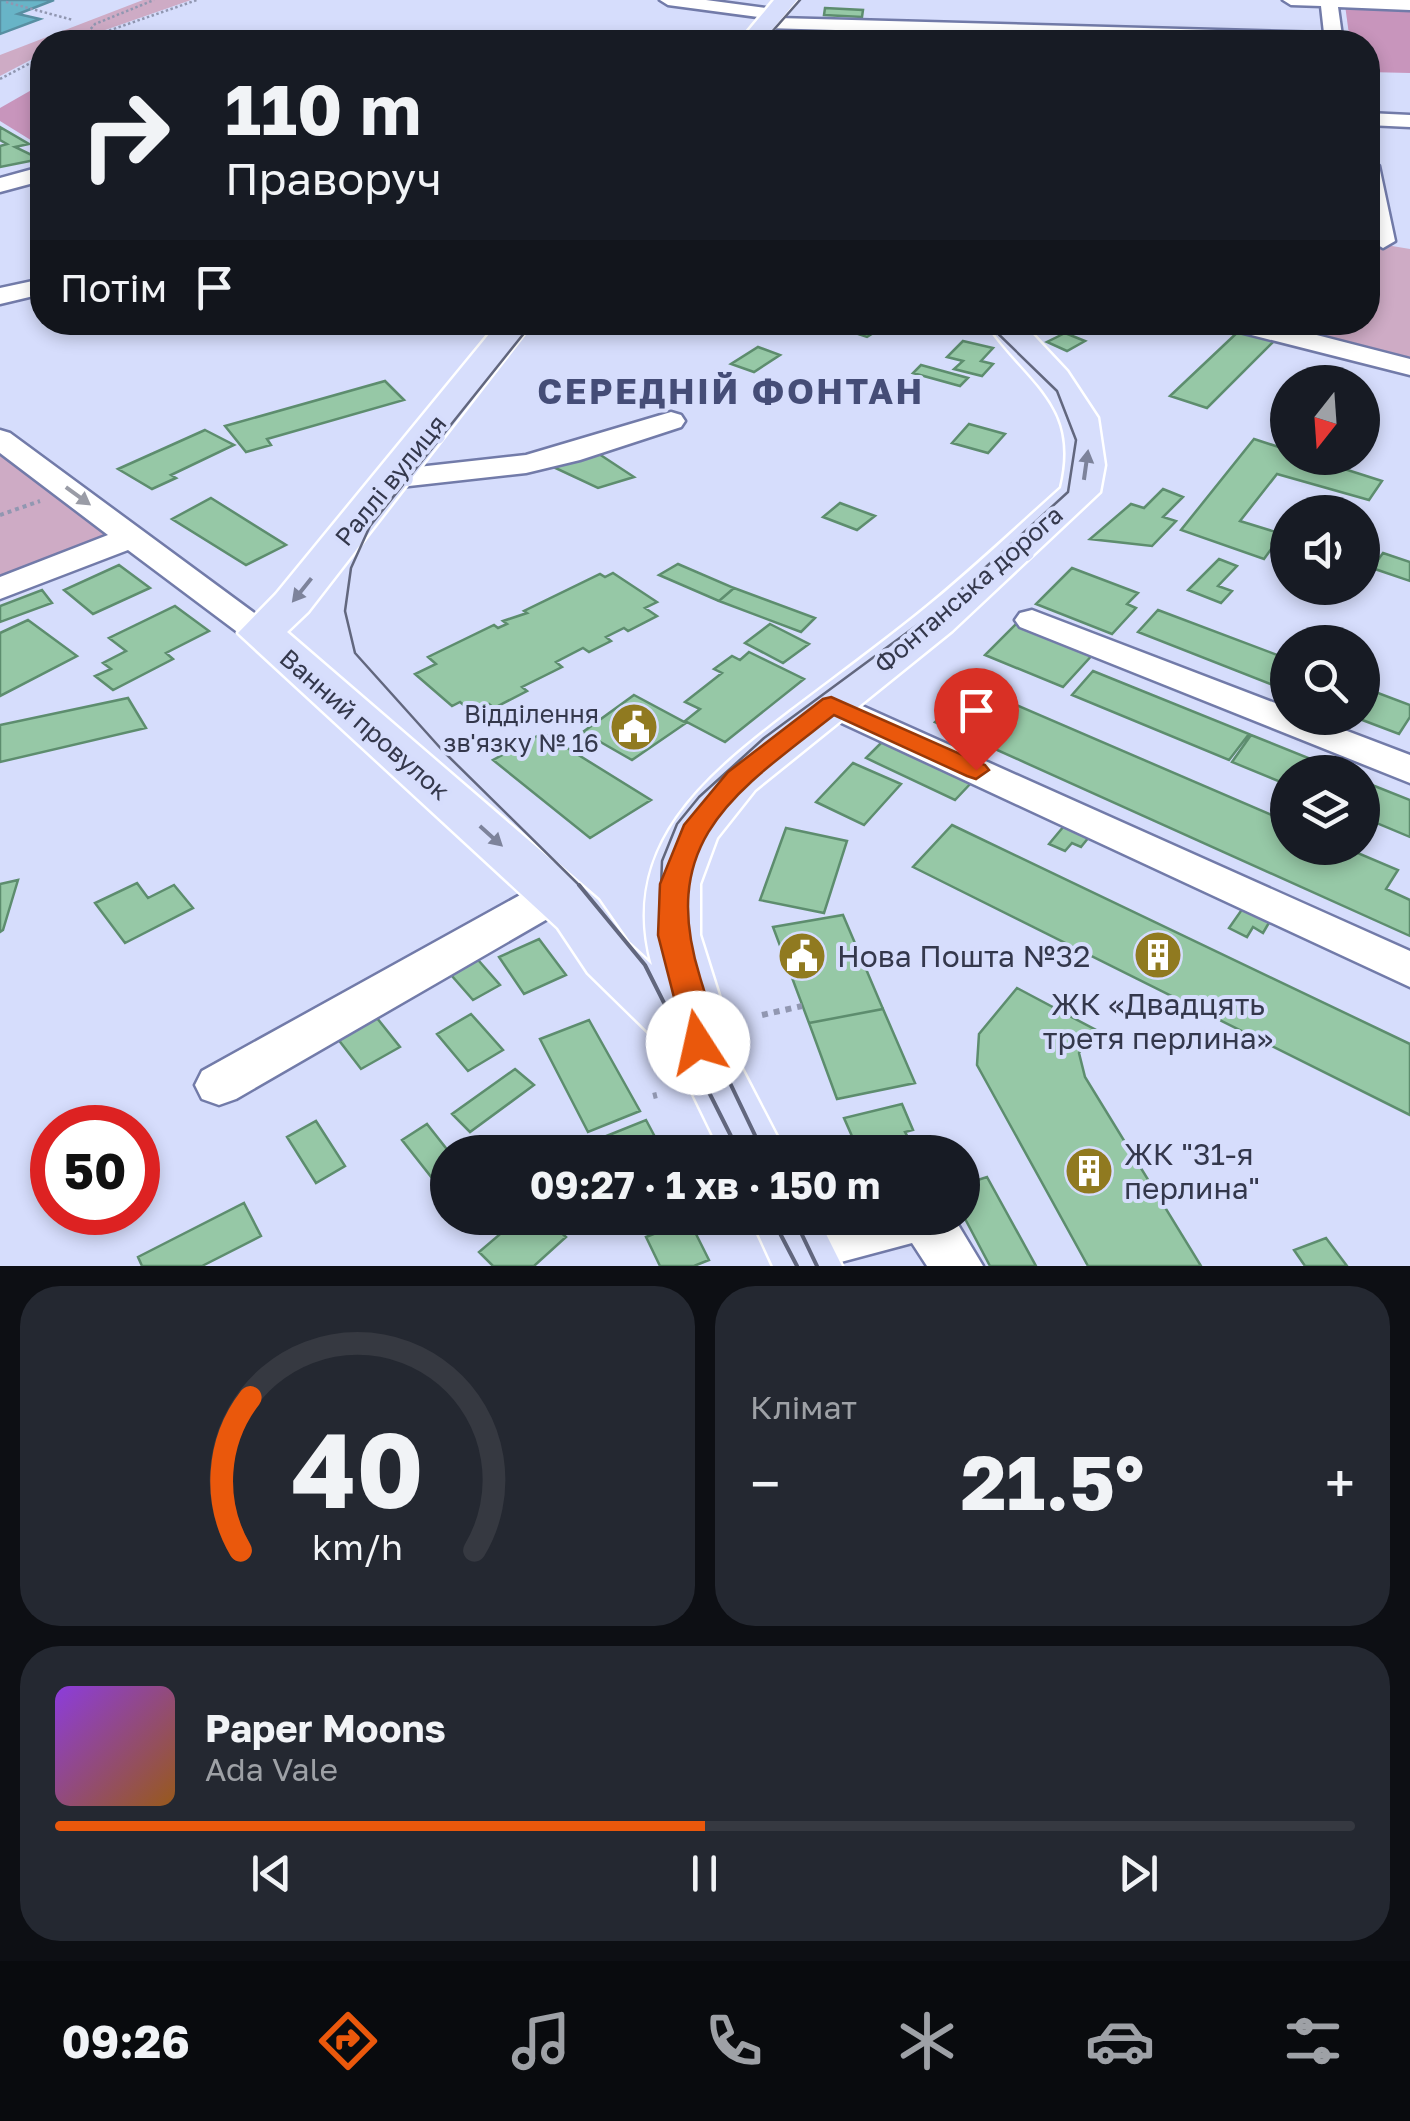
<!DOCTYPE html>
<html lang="uk">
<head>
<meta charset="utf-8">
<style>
	body { margin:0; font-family:"Golos Text",sans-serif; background:#242831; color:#f1f3f6; height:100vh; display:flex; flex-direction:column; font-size:38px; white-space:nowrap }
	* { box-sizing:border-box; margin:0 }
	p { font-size:32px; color:#9ea1a6 }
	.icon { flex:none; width:55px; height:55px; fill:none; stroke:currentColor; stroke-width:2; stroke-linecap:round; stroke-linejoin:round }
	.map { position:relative; height:1266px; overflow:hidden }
	.panel { display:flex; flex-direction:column; gap:20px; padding:20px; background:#0d0f14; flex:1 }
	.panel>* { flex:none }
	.guide { position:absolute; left:30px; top:30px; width:1350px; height:305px; border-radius:40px; box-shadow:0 5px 15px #0003; background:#171b24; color:#f1f3f6; overflow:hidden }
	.needle { width:65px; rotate:197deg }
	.tools { position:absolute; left:1270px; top:365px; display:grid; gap:20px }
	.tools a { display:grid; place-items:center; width:110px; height:110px; border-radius:50%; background:#171b24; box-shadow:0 5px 15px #0003; font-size:50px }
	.speed { position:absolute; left:30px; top:1105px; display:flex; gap:20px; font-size:50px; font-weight:700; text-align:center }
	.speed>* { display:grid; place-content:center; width:130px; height:130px; border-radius:50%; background:#171b24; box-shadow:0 5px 15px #0003; line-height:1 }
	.speed .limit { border:15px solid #d22; background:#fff; color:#111 }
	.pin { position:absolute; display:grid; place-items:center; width:85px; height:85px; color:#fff; margin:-102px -42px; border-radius:50% 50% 50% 0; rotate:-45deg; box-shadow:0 0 10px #0007 }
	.pin .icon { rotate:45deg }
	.me { position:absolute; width:110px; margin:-55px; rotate:350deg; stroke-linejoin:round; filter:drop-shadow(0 0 8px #0008) }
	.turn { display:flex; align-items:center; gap:35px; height:210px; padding:0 30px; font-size:45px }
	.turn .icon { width:130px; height:130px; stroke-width:2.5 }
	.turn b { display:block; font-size:70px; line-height:85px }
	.then { display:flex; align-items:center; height:95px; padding:0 30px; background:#0003; gap:20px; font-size:38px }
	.big { font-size:75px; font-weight:700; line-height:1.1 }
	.panel .tile { flex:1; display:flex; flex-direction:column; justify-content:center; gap:15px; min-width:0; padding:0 35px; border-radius:40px; background:#242831 }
	.panel .dial { align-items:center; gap:0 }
	.dial svg { height:260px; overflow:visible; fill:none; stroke:#363941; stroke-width:7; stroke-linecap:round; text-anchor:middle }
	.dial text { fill:#f1f3f6; stroke:none }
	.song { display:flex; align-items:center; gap:30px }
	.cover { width:120px; height:120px; border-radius:15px; background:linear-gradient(135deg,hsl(270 70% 55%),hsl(30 70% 35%)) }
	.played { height:10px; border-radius:5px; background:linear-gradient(90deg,#ea580c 50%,#363941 50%) }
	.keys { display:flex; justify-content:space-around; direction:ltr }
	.heat { display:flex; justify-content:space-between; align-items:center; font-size:55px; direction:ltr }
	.panel .tiles { flex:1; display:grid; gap:20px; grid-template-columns:1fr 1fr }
	.tile:last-child { grid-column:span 2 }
	.trip { position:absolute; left:430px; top:1135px; width:550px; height:100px; border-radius:50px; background:#171b24; box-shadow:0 5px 15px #0003; font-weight:700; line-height:100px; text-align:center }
	.tabs { display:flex; height:160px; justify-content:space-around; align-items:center; background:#090b0e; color:#9ea1a6 }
	.tabs .icon { width:70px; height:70px }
	.tabs .current { color:#ea580c }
	.tabs b { font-size:45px; color:#f1f3f6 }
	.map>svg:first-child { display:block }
	.green { fill:#ceabc5 }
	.forest { fill:#c895bc }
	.water { fill:#68b4c7; stroke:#588fa2; stroke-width:2.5 }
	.building { fill:#96c8a6; stroke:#5d8d6e; stroke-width:2.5 }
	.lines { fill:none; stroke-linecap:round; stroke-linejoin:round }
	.minor-casing { stroke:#727ba9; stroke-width:5 }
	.major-casing { stroke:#fff; stroke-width:5 }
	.path-far2 { stroke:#9197b1; stroke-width:2.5; stroke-dasharray:2.5 2.5; stroke-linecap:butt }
	.path-far1 { stroke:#9197b1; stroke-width:4; stroke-dasharray:4 4; stroke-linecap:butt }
	.path { stroke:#9197b1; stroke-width:6; stroke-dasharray:6 6; stroke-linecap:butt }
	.minor { fill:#fff; fill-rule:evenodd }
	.major { fill:#d7defc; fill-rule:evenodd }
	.tram-far1 { stroke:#62677e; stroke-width:2.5 }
	.tram { stroke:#62677e; stroke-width:4 }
	.oneway { fill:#7d839b }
	.oneway2 { fill:#9a9ca6 }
	.route { fill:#ea580c; stroke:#983908; stroke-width:2.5 }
	.labels { text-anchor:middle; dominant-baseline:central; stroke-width:8; stroke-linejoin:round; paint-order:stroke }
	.street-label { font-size:25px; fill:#34384c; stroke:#d6ddfc }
	.poi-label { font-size:25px; fill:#34384c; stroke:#d6ddfc; text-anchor:end }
	.near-poi-label { font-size:30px; fill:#34384c; stroke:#d6ddfc; text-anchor:start }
	.district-label { font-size:35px; font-weight:bold; letter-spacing:2.5px; fill:#454d77; stroke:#d6ddfc }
</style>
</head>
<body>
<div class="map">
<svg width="1410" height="1266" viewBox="0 0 1410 1266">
	<rect width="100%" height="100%" fill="#d6ddfc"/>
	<path class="green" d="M143,0H191L71,42H42V54L0,76V55Z
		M1368,242L1410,249V357L1267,323L1368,322Z
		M0,451L115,534L0,577Z"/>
	<path class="forest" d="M1345,5L1410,8V73L1368,72V42H1350Z
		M42,84V147L0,121V108Z"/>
	<path class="water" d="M0,0H54L18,14L40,19L0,34Z"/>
	<path class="building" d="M825,8L863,10L862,17L824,15Z
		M320,34L350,42L274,41L299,39Z
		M0,127L29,144L15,147L40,159L0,167V146L7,144L0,140Z
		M871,322L883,327L867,337L825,323Z
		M1241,329L1276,339L1207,408L1170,396Z
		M1065,333L1085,341L1067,351L1047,342Z
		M963,341L993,348L981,361L993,364L982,376L954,369L963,361L947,357Z
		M758,347L780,355L754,372L731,364Z
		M921,365L968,378L960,386L913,373Z
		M385,381L404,400L267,439L271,445L246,452L225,426Z
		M969,424L1005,434L988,453L952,443Z
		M205,430L234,445L171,475L176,478L152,489L118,469Z
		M1254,439L1288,450V458H1310L1382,481L1369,500L1277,474L1240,521L1282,534L1264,559L1181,530Z
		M596,452L634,477L598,488L549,465Z
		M1163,489L1183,497L1163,517L1176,521L1152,546L1090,539L1131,504L1144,508Z
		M211,498L286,545L246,565L172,519Z
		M840,503L875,516L857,530L823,517Z
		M1383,553L1410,562V581L1372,568Z
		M1219,559L1237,566L1218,586L1232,591L1221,603L1188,590Z
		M678,564L734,588L719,601L659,575Z
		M119,565L150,588L93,614L64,590Z
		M1072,568L1138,593L1127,604L1136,608L1112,634L1036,604Z
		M613,573L657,602L645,608L657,616L628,631L624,628L606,637L611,641L589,652L583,648L556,662L562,667L522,687L527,691L494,708L489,704L472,712L460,702L452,706L415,674L436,664L428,657L494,625L498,628L507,624L503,621L527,613L524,611L600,574L605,577Z
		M734,588L815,618L801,632L719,601Z
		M42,590L52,603L0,622V606Z
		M175,606L209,631L166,653L173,659L113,690L95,676L111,669L103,663L126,651L109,638Z
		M1158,610L1288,659V691L1138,632Z
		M28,620L77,656L0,696V633Z
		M1019,621L1095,652L1063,687L985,655Z
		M770,624L809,644L783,663L745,643Z
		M749,652L804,679L725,742L685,721L700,709L685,702L722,673L714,669L732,656L740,660Z
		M1093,671L1249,734L1229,760L1072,695Z
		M972,686L1288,822V848H1346L1398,870L1386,889L1410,900V936L935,722Z
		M1362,687L1410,705V717L1399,734L1357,718H1362Z
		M634,695L686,723L632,760L583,732Z
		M128,698L146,728L0,762V725Z
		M543,733L651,800L590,838L493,760Z
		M1251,735L1343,772H1288V785L1232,762Z
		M883,741L972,782L955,800L866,758Z
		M853,763L901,784L864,825L816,802Z
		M1362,781L1410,800V837L1362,817Z
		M952,825L1410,1044V1115L913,867Z
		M1064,826L1089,837L1081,847L1072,843L1065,851L1049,844Z
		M786,828L847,841L824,913L760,900Z
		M18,880L3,930L0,932V884Z
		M137,883L148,898L174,885L193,908L125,943L95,903Z
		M1243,908L1270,921L1263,933L1253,927L1247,937L1229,928Z
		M843,915L883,1009L809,1023L773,927Z
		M539,939L566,975L524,994L499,957Z
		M472,953L500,985L473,1000L445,968Z
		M1017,988L1096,1030L1079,1053L1085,1077L1201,1266H1088L977,1065L979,1034Z
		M369,1008L400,1047L361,1069L331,1030Z
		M883,1009L915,1083L837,1099L809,1023Z
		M471,1014L503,1050L468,1071L437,1034Z
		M589,1020L640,1111L588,1132L540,1039Z
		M515,1069L534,1085L470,1132L452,1114Z
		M902,1104L913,1130L905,1132L910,1141L859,1152L844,1118Z
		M646,1120L663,1152H612L604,1137Z
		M316,1121L345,1166L316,1183L287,1137Z
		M427,1124L449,1152L448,1176L436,1183L402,1140Z
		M987,1177L1036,1266H990L962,1213V1185Z
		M244,1203L261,1236L202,1266H142L138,1257Z
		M519,1218H545L566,1237L534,1266H493L479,1252Z
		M623,1218H666L629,1231Z
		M689,1220L709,1260L694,1266H660L646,1237Z
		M1326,1238L1347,1266H1305L1294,1250Z"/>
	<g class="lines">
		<g class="minor-casing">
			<path id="minor" d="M660,0H706L773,9L782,14L778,18L1324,33L1321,6L1291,5L1283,0H1410V10L1338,7L1342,36L1334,42H1261L766,28L757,23L765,18L668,5Z
				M1368,113L1410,115V127L1368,125Z
				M1368,160L1379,166L1395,241L1383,248L1371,241Z
				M33,169L41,171V181L0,192V178Z
				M42,279V294L0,304V288Z
				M1220,322H1266L1410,359V375L1224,328Z
				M671,412L681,415L685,421L681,427L580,460L526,473L391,488L380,485L376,479L380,473L391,470L526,455Z
				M0,430L10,433L272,626L278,633L272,640L260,644L248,640L128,550L0,599V577L108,535L0,453Z
				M1032,610L1288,708V718H1313L1410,755V783L1020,627L1015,620L1020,613Z
				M831,692L1410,951V987L818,712L812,704L818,696Z
				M555,879L570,884L576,895L570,906L236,1099L219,1105L202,1099L195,1085L202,1071L540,884Z
				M831,1218H954L983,1266H927L912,1243L826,1266H781L774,1249L781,1232Z"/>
		</g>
		<g class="major-casing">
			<path id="major" d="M774,0H797L762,42H739Z
				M499,322H533L308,612L287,632L598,900L628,943L652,965C619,846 706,776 791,711C833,679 877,647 918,614C968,574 1014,530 1061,488C1082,403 1027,383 986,322H1021L1067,371L1098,418L1105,465L1100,492L952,631L755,790L717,838L700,884V935L722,1005L728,1042L785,1152H721L676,1059L588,973L558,928L238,633L276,594Z
				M751,1218H818L842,1266H773Z"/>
		</g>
		<path class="path-far2" d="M6,2L73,20
			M91,38L89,31L95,24L154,0
			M76,42L197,0
			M0,79L42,57"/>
		<path class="path-far1" d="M0,515L40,501"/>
		<path class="path" d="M762,1015L802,1006
			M653,1096L657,1095"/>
		<use href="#minor" class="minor"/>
		<use href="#major" class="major"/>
		<path class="tram-far1" d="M763,42L800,0
			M533,322L370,526L351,568L345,611L355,653L443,751L581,887
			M661,887L662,861L677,824L699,797L764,738L943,606L1068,492L1076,440L1057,391L986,322"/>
		<path class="tram" d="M579,885L645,965L739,1152
			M661,885L660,931L665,947L763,1152
			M772,1218L797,1266
			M794,1218L817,1266"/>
	</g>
	<defs><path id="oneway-solid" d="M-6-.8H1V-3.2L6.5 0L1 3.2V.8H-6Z" transform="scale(2.5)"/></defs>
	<g class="oneway">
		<use href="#oneway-solid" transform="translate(1086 465) rotate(-82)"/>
		<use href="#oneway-solid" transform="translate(302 590) rotate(129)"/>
		<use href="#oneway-solid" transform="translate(491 836) rotate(42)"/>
	</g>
	<use class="oneway2" href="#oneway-solid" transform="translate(78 496) rotate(36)"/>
	<path class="route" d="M831,697L985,765L989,770L976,779L967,776L834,715C736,792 657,839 700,977C706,998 719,1032 709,1052L698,1055L688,1052L658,935L660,884L684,825L728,772L823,699Z"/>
	<defs>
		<g id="civic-disc" transform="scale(2.5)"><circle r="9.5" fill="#907a20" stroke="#d6ddfc"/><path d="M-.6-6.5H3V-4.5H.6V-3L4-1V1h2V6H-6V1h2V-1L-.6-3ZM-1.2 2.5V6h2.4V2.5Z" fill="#fff"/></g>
		<g id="building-disc" transform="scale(2.5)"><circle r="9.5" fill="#907a20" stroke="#d6ddfc"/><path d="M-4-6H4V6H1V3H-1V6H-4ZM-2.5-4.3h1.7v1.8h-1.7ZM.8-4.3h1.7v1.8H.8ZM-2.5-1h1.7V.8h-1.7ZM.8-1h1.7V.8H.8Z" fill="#fff"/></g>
	</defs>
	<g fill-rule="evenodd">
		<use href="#civic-disc" x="634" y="727"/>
		<use href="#building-disc" x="1158" y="955"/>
		<use href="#civic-disc" x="802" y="956"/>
		<use href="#building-disc" x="1089" y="1171"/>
	</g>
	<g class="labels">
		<g class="street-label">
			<text transform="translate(390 480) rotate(-51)">Раллі вулиця</text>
			<text transform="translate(968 589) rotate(-41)">Фонтанська дорога</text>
			<text transform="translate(365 724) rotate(41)">Ванний провулок</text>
		</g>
		<g class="poi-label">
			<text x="599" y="713">Відділення<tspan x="599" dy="29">зв'язку № 16</tspan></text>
		</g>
		<g class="near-poi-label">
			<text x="837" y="956">Нова Пошта №32</text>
			<text x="1158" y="1004" text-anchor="middle">ЖК «Двадцять<tspan x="1158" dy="34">третя перлина»</tspan></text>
			<text x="1124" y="1154">ЖК "31-я<tspan x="1124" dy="34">перлина"</tspan></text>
		</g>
		<g class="district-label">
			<text x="731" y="391">СЕРЕДНІЙ ФОНТАН</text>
		</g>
	</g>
</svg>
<div class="tools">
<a><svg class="needle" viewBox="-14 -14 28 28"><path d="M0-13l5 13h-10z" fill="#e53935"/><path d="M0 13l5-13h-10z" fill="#9ea1a6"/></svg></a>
<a><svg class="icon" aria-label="sound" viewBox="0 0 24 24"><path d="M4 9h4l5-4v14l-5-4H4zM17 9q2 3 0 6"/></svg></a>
<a><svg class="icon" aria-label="search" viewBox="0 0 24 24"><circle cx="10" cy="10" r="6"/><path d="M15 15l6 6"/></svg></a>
<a><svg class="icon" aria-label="layers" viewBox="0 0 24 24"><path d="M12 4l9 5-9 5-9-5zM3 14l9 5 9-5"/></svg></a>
</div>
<div class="speed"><div class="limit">50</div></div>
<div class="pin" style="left:976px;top:770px;background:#d93025"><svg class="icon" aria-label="arrive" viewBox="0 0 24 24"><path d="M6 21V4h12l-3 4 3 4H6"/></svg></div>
<svg class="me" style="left:698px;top:1043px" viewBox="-20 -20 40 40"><circle r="19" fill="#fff"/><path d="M0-13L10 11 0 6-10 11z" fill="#ea580c"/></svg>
<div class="trip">09:27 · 1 хв · 150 m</div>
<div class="guide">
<div class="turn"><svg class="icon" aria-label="right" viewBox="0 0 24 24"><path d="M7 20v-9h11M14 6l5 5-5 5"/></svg><div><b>110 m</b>Праворуч</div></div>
<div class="then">Потім<svg class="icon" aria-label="arrive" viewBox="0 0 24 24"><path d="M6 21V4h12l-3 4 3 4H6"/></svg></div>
</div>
</div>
<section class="panel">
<div class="tiles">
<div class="tile dial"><svg viewBox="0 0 100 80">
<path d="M14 69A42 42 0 1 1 86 69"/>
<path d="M14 69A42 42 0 0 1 17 22" stroke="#ea580c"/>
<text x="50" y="56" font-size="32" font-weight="700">40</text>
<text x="50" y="72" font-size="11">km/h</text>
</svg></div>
<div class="tile"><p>Клімат</p>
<div class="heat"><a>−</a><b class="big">21.5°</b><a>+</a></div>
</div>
<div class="tile">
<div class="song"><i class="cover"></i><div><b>Paper Moons</b><p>Ada Vale</p></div></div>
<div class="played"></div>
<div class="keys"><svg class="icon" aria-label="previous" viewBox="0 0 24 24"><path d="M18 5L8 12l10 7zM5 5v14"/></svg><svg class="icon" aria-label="pause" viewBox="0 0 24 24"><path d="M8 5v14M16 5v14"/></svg><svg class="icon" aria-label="next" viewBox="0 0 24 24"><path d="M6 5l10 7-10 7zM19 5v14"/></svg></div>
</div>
</div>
</section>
<nav class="tabs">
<b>09:26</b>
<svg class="icon current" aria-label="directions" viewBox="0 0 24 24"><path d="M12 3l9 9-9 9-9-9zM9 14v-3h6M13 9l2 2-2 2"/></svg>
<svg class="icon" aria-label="music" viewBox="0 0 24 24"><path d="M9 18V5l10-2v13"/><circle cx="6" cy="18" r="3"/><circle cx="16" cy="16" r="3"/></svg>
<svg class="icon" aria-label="phone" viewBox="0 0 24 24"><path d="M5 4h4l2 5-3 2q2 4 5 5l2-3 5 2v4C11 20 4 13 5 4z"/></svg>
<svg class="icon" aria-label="climate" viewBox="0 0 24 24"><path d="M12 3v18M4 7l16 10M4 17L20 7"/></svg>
<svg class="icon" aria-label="car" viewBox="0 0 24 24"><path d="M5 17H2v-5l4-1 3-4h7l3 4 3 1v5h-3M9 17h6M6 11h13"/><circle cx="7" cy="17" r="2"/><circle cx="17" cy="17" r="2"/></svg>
<svg class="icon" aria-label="filters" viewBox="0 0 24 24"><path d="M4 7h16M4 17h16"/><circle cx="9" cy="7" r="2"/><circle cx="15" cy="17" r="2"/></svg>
</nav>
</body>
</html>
